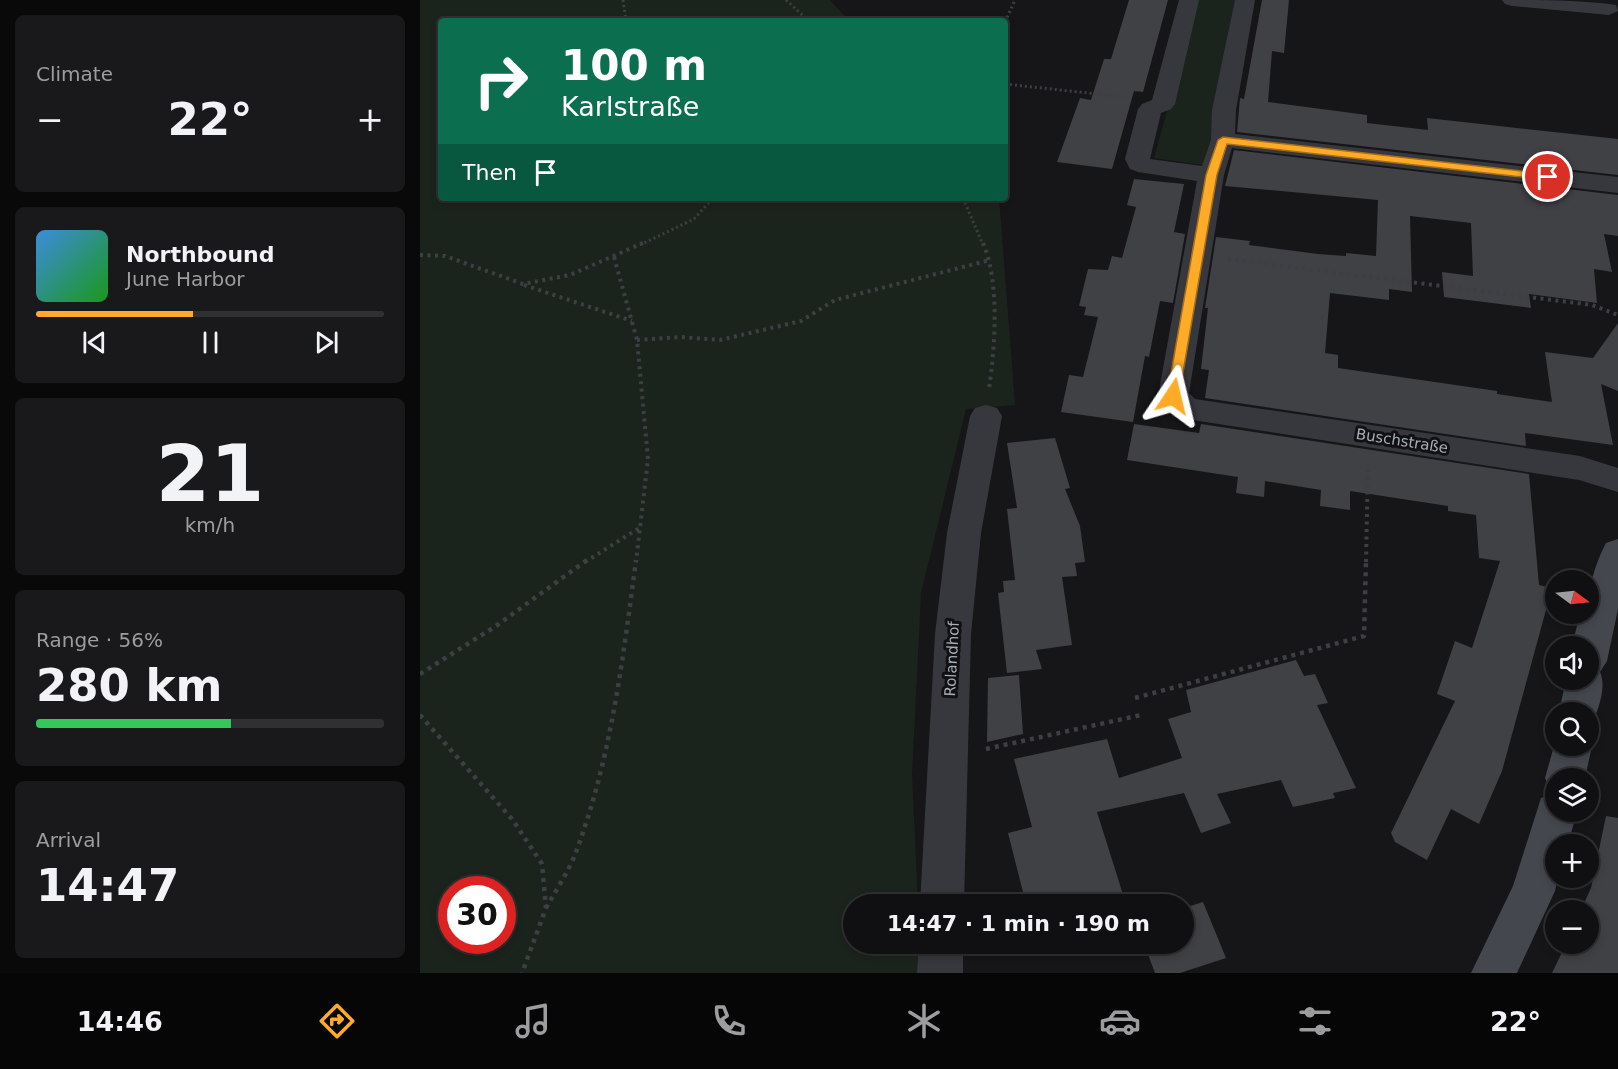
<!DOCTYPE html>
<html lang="en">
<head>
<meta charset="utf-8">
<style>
	body { margin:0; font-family:"DejaVu Sans",sans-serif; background:#19191b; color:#f1f3f6; height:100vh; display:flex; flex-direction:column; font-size:22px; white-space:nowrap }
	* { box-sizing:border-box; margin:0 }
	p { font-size:20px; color:#9c9d9f }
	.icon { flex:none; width:33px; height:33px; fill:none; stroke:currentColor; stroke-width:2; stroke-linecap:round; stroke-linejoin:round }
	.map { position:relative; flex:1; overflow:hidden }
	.side { display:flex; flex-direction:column; gap:15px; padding:15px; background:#09090a; width:420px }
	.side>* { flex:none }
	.guide { position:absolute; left:18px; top:18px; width:570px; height:183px; border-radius:6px; box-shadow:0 3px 9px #0003,0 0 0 2px #303032; background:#0b6e4f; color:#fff; overflow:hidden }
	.needle { width:39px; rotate:105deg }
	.buttons { position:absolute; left:1125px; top:570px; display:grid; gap:12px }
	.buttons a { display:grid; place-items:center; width:54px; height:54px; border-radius:50%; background:#101012; box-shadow:0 3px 9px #0003,0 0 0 2px #303032; font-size:30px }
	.speed { position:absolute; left:18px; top:876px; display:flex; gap:12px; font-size:30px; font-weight:700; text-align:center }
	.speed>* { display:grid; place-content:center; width:78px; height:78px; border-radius:50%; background:#101012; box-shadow:0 3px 9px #0003,0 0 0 2px #303032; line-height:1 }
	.speed .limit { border:9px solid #d22; background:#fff; color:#111 }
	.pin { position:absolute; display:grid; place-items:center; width:51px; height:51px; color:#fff; margin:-26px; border:3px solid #fff; border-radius:50%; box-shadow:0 2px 6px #0007 }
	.me { position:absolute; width:66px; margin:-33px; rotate:10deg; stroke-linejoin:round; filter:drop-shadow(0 0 4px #0008) }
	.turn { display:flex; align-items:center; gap:21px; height:126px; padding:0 24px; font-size:27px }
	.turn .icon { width:78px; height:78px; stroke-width:2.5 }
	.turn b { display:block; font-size:42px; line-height:51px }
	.then { display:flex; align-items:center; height:57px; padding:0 24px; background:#0003; gap:12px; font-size:22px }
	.big { font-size:45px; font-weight:800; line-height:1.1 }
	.side .card { flex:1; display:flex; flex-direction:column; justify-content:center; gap:9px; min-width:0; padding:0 21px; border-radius:9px; background:#19191b }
	.side .dial { align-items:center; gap:0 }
	.dial b { font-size:78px; line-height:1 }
	.song { display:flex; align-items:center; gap:18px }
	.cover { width:72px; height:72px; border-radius:9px; background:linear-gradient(135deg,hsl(210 70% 55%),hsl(120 70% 35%)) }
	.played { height:6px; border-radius:3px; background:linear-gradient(90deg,#ffab27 45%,#303032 45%) }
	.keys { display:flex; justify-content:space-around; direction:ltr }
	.heat { display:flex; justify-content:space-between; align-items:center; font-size:33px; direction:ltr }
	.charge { height:9px; border-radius:4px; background:linear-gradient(90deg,#34c759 56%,#303032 0) }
	.trip { position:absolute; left:423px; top:894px; width:351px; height:60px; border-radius:30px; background:#101012; box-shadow:0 3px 9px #0003,0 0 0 2px #303032; font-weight:800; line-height:60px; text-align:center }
	.dock { display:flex; height:96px; justify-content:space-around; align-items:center; background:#060607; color:#9c9d9f }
	.dock .icon { width:42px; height:42px }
	.dock .current { color:#ffab27 }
	.dock b { font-size:27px; color:#f1f3f6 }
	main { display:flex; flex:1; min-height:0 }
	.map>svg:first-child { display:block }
	.green { fill:#1b241c; fill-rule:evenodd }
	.building { fill:#404145 }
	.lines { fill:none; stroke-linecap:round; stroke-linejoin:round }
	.path-far2 { stroke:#3d3f45; stroke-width:3; stroke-dasharray:2 3; stroke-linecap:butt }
	.path-far1 { stroke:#3d3f45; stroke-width:4; stroke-dasharray:3 4.5; stroke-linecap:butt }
	.path { stroke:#3d3f45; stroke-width:4.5; stroke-dasharray:4 5; stroke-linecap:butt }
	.street { fill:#37383e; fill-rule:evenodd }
	.secondary { fill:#44474e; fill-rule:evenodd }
	.route { fill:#ffab27; stroke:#a66f19; stroke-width:1.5 }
	.labels { text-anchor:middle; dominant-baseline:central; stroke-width:6; stroke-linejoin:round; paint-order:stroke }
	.street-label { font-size:15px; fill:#a7adb9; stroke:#111113 }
</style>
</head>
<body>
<main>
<section class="side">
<div class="card"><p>Climate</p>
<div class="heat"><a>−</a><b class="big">22°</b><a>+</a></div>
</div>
<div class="card">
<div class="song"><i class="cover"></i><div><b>Northbound</b><p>June Harbor</p></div></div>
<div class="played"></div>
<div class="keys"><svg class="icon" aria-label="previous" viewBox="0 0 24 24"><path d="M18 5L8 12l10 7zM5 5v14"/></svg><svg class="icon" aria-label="pause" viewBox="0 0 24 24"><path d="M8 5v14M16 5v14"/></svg><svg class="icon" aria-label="next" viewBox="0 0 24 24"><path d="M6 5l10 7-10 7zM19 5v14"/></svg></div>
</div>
<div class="card dial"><b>21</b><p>km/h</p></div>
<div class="card"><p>Range · 56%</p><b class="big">280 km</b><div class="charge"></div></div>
<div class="card"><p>Arrival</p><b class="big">14:47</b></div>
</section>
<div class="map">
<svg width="1198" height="973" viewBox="0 0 1198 973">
	<rect width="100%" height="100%" fill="#161618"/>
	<path class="green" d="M0,0H410L429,21H21V198H579L595,405L546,409L501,593L492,775L498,904H434V944H500L502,973H0ZM32,890H82V940H32Z
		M778,0H819L790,166L734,158Z"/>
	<path class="building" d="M709,0H748L723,92L714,91L692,169L637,162L660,98L671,100L684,59H691Z
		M842,0H869L864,53L852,51L848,102L947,115V123L1008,130L1007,118L1198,139V175L817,132L820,98L824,99Z
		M814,150L1198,195V236L1184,234L1192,272L1174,269L1177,303L1109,294L1111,308L1024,297L1022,272L1053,276L1051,223L990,216L992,292L969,289V300L910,293L905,353L918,355V368L1077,391V394L1132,402L1125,352L1173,358L1198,323V391L1181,384L1193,445L1105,433L1106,446L785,398L789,370L781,369L788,308H785L796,237L830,241L829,245L898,254L926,256V253L956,256L958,200L805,186Z
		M714,179L764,184L754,232L765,234L753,303L740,301L729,357L725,356L713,422L641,412L649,375L663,377L678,317L664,315L666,307L659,306L668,269L688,270L692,256L702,258L716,207L707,205Z
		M714,424L779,433L781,424L1109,474L1119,585L1132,588L1082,771L1059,824L1031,809L1007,860L975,842L971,833L1035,701L1017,694L1035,641L1052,648L1080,561L1059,558L1056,515L1028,511V506L930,491V510L900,506L901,490L845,481L844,497L816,493L818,477L707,460Z
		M635,438L650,488L645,489L660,526L665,562L655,563L657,576L642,577L652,645L616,650L622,669L587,673L578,593L584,592L583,581L595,580L587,509L597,508L587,443Z
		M876,660L884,676L895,674L908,703L897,705L936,788L913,793L915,798L873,807L861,780L797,794L811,823L781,833L764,793L677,812L706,904H606L588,833L612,827L594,759L687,739L699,778L762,758L748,719L771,712L766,690Z
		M599,675L603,734L567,742L568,678Z
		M1186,816L1198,818V973H1132L1146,944H1168V910H1161L1171,888Z
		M747,893L751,904H710V903Z
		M783,902L806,958L760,973H735L724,944H764V908Z"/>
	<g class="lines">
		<path class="path-far2" d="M203,0L206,21
			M366,0L389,21
			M472,19L490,21
			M585,22L595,0
			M585,84L705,97
			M543,198L563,245
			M220,245L274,219L293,198"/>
		<path class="path-far1" d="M563,243C580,282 575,347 569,389
			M0,255L25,256L103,284L150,275L223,243
			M194,257L217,340L228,459L216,562
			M808,259L1172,305L1198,315
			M104,285L212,321
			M217,340L261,337L300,340L381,321L415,300L570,260
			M165,562L221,527
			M946,562L948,463"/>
		<path class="path" d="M0,674L76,626L167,560
			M715,698L944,636L946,560
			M0,715L92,819L122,864L126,908L102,973
			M566,749L721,715
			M126,908C136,890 149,871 156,852C191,759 203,658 216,560"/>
		<path class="street" d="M759,0H779L755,104L751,109L741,113L730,159L782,166L791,140L792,110L815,0H835L816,110L815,134L1198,177V193L812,148L804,175L769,393L775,399L1160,456L1198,468V492L1159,480L766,419C753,415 745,408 738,396L777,181L718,172L710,169L705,159L718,109L722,104L732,100Z
			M1082,0C1119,0 1160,0 1196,5L1198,11L1189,15L1092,6L1085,4Z
			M566,405L577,408L582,416L561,533L551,634L544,904H500L515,634L527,533L550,416L555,408Z
			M499,944H543V973H497Z"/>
		<path class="secondary" d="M1198,539V609L1187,661L1180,672C1187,687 1178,710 1172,724L1168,725V712H1139L1146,680H1168V646H1152L1160,614H1168C1168,588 1174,566 1186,543Z
			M1136,739V746H1168V739L1172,746L1165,778H1136V793L1131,791L1125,778Z
			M1136,793V812H1157L1148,844H1136V878H1138L1135,891L1097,973H1051L1093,886L1121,798Z"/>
	</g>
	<path class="route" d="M803,137L1128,174L1134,177L1128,180L807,144L797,175L759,396L753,401L747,396L786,175L798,140Z"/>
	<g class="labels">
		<g class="street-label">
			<text transform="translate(982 441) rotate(9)">Buschstraße</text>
			<text transform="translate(532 659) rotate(-87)">Rolandhof</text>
		</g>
	</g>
</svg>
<div class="buttons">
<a><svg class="needle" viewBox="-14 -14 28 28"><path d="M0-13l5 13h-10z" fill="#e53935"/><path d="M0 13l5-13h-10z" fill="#9c9d9f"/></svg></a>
<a><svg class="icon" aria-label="sound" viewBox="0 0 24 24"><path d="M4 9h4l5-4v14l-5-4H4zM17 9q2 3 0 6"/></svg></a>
<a><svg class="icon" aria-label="search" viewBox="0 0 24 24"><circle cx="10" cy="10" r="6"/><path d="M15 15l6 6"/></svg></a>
<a><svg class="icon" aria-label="layers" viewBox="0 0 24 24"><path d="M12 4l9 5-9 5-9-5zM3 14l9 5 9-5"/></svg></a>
<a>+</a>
<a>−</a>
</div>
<div class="speed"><div class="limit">30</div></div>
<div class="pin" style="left:1128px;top:177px;background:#d93025"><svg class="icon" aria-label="arrive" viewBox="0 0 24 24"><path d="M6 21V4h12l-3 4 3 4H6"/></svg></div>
<svg class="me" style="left:753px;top:396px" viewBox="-20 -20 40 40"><path d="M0-17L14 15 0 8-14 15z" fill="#ffab27" stroke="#fff" stroke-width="4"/></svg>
<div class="trip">14:47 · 1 min · 190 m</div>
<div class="guide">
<div class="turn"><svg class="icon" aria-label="right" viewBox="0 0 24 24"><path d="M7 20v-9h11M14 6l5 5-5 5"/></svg><div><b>100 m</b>Karlstraße</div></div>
<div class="then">Then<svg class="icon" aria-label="arrive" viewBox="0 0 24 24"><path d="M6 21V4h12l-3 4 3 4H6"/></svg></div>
</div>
</div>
</main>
<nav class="dock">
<b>14:46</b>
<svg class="icon current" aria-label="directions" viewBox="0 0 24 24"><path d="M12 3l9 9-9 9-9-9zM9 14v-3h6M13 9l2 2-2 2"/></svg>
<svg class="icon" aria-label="music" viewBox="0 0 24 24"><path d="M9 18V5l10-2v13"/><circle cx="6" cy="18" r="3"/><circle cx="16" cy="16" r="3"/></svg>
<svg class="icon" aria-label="phone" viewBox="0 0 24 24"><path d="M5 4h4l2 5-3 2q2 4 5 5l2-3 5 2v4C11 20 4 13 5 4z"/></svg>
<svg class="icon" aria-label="climate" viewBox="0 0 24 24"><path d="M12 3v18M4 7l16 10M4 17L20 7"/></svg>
<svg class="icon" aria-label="car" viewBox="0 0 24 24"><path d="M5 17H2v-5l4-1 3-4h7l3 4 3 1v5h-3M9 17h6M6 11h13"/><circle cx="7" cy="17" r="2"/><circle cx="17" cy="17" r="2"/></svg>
<svg class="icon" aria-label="filters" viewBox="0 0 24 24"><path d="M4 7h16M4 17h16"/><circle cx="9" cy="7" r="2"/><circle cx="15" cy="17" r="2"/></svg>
<b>22°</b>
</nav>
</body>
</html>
